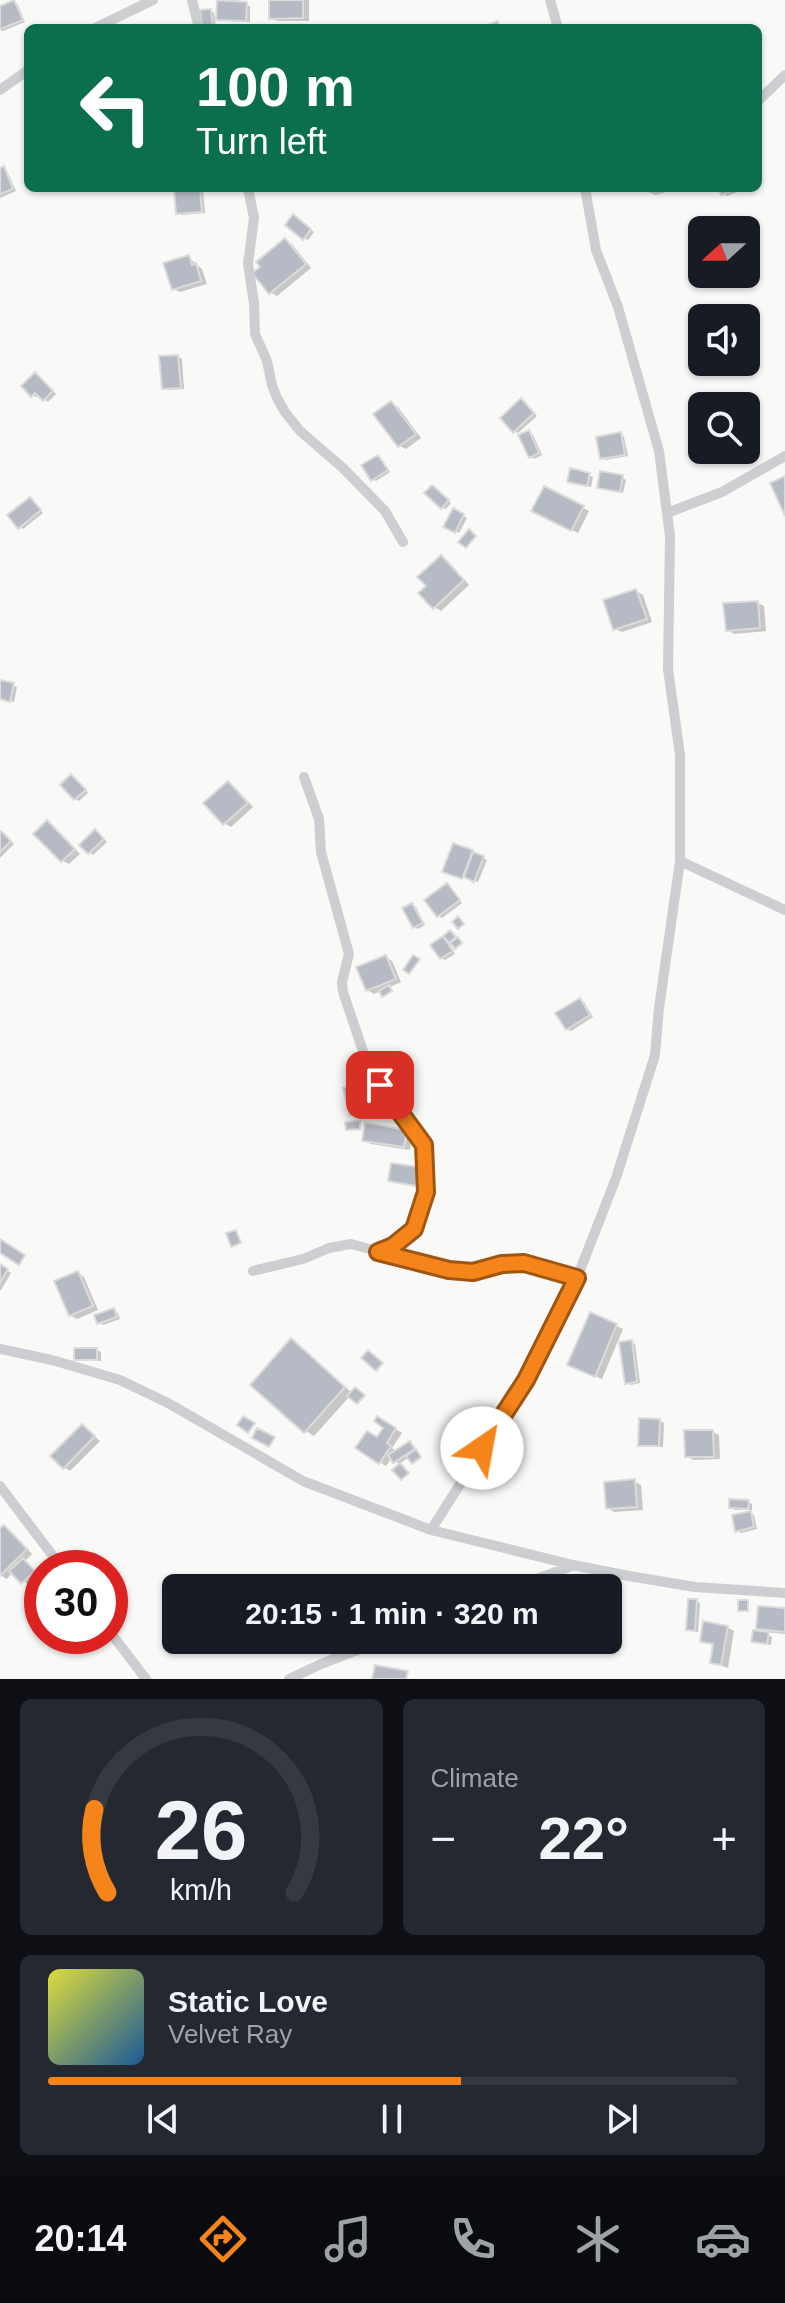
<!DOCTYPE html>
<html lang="en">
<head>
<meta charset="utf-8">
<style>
	body { margin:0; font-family:Helvetica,sans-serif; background:#242831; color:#f1f3f6; height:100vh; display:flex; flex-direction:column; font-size:30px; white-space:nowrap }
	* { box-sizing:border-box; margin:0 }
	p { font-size:26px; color:#9ea1a6 }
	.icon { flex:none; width:44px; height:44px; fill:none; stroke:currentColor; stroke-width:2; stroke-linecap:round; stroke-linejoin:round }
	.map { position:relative; height:1679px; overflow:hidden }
	.sheet { display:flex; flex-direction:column; gap:20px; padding:20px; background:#0d0f14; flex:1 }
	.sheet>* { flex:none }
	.hud { position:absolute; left:24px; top:24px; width:738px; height:168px; border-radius:12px; box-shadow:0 2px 6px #0004; background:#0b6e4f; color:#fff; overflow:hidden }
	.needle { width:52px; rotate:249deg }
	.tools { position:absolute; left:688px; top:216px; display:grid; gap:16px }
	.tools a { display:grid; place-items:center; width:72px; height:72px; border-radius:12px; background:#171b24; box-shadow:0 2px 6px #0004; font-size:40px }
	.speed { position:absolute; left:24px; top:1550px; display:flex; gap:16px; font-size:40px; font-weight:700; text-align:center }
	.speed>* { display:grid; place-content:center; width:104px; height:104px; border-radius:50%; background:#171b24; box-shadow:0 2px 6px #0004; line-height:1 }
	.speed .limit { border:12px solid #d22; background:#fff; color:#111 }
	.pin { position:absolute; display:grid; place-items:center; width:68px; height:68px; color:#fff; margin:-34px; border-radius:16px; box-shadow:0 4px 12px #0006 }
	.me { position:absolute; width:88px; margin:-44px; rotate:33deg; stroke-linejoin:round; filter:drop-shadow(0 0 6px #0008) }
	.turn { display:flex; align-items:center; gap:28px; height:168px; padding:0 40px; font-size:36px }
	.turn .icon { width:104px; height:104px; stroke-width:2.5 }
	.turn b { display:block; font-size:56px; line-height:68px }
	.big { font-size:60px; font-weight:700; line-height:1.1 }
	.sheet .widget { flex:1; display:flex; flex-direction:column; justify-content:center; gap:12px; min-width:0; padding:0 28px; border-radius:12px; background:#242831 }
	.sheet .dial { align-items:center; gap:0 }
	.dial svg { height:208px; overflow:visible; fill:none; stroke:#363941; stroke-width:7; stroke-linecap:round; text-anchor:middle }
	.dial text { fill:#f1f3f6; stroke:none }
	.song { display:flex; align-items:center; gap:24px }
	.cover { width:96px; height:96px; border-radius:12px; background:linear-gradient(135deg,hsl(60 70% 55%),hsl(210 70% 35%)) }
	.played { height:8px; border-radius:4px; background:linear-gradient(90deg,#f5841b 60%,#363941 60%) }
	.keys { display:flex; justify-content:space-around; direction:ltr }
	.heat { display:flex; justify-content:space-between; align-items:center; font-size:44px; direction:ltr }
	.sheet .tiles { flex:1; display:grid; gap:20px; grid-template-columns:1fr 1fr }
	.widget:last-child { grid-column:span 2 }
	.trip { position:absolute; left:162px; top:1574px; width:460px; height:80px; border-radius:12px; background:#171b24; box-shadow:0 2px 6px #0004; font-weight:700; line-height:80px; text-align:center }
	.tab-bar { display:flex; height:128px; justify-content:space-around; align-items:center; background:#090b0e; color:#9ea1a6 }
	.tab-bar .icon { width:56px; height:56px }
	.tab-bar .selected { color:#f5841b }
	.tab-bar b { font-size:36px; color:#f1f3f6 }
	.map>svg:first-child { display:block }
	.shadow { fill:#0003 }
	.building { fill:#b6bac4; stroke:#dbdbd9; stroke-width:2 }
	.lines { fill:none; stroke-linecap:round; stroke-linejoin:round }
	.street { stroke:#ccced2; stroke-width:10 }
	.route-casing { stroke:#9f5612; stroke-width:20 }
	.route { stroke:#f5841b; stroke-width:14 }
</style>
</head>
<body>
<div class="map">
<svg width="785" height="1679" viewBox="0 0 785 1679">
	<rect width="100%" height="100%" fill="#f9f9f7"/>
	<path class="shadow" d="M219,0H238L240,4L250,6V22L222,21L219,19Z
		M271,0H309V21H278L271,18Z
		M14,2L18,5L25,22L3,31L0,30V8Z
		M210,11L214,13L216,28H204Z
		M3,168L7,171L16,191L0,198V170Z
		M196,188L203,191L205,213L182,215L178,213Z
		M720,188H747L727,196L723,194Z
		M297,219L314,232L308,240L304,238Z
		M285,241L292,244L311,268L277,296L270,292Z
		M189,258L202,269L207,284L180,292L173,289Z
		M178,357L182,359L184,389L168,390L164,388Z
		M39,377L56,394L48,402L39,395L36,397L33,395Z
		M391,403L398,407L421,438L406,449L400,446L376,415Z
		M525,403L537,416L518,433L514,431Z
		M529,433L533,435L542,455L534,459L530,456Z
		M620,434L624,437L628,456L606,460L602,458Z
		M378,457L382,459L390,472L376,481L372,479Z
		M589,475L593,477L591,487L569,481Z
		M622,477L626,480L623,493L599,487Z
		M545,488L589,511L578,533L534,510Z
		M436,489L451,503L446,509L442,507Z
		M30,499L43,513L23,529L19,527Z
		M454,511L467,518L459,533L446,526Z
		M441,557L448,561L469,585L441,611L434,607L428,586Z
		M636,591L643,595L652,622L622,632L615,629Z
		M758,603L764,606L766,631L734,634L728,630Z
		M1,682L17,687L14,702L0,698Z
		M75,778L88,793L79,801L75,799Z
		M229,783L235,787L253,807L231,827L224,823Z
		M53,827L80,854L69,864L63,861L36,834Z
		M0,834L5,835L14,844L0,858Z
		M99,834L107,842L93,855L82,845Z
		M472,852L487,860L478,882L448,873Z
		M447,886L462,903L442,918L439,916Z
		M412,905L416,907L425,925L418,929L414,927Z
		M451,933L462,944L457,948L449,943L455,954L445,960L441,958L443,939L451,943L446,936Z
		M386,957L392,961L401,982L390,987L392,992L385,996L381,991L374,994L367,990Z
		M580,1000L584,1002L593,1017L571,1031L567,1029Z
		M364,1086L367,1088L373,1112L355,1116L351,1114Z
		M406,1132L412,1135L410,1150L371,1144L364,1140Z
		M418,1169L422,1171L420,1186L390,1180Z
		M0,1266L11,1273L1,1290H0Z
		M78,1273L84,1277L98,1310L77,1319L70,1315Z
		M114,1311L118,1313L120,1319L103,1325L99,1322Z
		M591,1314L623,1329L602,1379L576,1368Z
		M291,1341L300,1346L352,1393L356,1389L365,1397L359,1403L350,1396L314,1436L306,1431Z
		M631,1342L635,1344L640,1383L631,1385L627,1382Z
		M97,1350L101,1352V1361H80L76,1359Z
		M378,1418L402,1433L392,1448L397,1452L410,1444L414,1446L421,1458L414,1463L409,1457L399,1464L392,1457L386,1466L358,1448L378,1440L386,1427Z
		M660,1421L664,1423L663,1447H644L640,1444Z
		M83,1426L100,1441L70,1471L64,1467Z
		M713,1432L719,1435L720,1459L693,1460L687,1456Z
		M634,1481L641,1485L643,1510L614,1512L608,1508Z
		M748,1502L752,1504V1510H735L731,1507Z
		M750,1513L754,1515L757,1529L741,1533L737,1530Z
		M4,1527L11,1531L32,1554L25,1561L38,1574L27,1584L13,1572L7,1579L0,1575V1531Z
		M696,1601L700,1603L698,1632L688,1629Z
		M785,1610V1634L764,1632L758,1628Z
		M727,1627L734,1631L728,1668L712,1662L715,1646L702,1641Z
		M767,1634L772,1637L771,1645L753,1641Z"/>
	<path class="building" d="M14,0L23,20L0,29V6Z
		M217,0L247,2L246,21L216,20Z
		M269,0H303V18L269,19Z
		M211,9L213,28H202L200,10Z
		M497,21L501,28H483Z
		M4,166L13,189L0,194V168Z
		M200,188L202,212L176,214L174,189Z
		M718,188H739L721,195Z
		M293,214L311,229L303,240L285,225Z
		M285,238L306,264L269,294L252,273L260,267L256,262Z
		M189,255L192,265L196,263L201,281L172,290L163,263Z
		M178,355L181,388L162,389L159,356Z
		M35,372L53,391L43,401L35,393L31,397L21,386Z
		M521,398L534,413L513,433L500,418Z
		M391,401L416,434L398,447L373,414Z
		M529,430L539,453L529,458L518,435Z
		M621,432L625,455L600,459L596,437Z
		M378,455L388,470L371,481L361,465Z
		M570,468L590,473L587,486L567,482Z
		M600,471L623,475L620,492L597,488Z
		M785,476V516L770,483Z
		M432,485L449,500L441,509L424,493Z
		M544,486L584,506L571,531L531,511Z
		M30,497L41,510L18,529L7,515Z
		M453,508L464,514L455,533L443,527Z
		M469,529L476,536L466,548L458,542Z
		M441,555L464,580L433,609L418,593L426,586L417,577Z
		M636,589L647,619L613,630L603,600Z
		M758,601L760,628L726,631L723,603Z
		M0,680L14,683L10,702L0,699Z
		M71,774L86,790L74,800L60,785Z
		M228,781L248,803L223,825L203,803Z
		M47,820L75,849L61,862L33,834Z
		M95,829L104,839L88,854L79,845Z
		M1,831L11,841L0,852V832Z
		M453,843L473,850L462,879L442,872Z
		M473,852L484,856L474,882L464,877Z
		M447,883L460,900L437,917L424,900Z
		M412,903L423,923L413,928L402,908Z
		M458,916L464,924L458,929L452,922Z
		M450,930L456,937L449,943L443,936Z
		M443,936L453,951L440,959L430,945Z
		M458,937L462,943L455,949L450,943Z
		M386,955L396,979L366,991L356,967Z
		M413,955L420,959L409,974L403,970Z
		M389,985L392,991L382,997L379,991Z
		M580,998L590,1015L566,1030L555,1013Z
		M364,1084L370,1110L350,1115L343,1088Z
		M360,1121V1129L346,1130L345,1122Z
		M365,1123L407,1130L404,1147L362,1141Z
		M391,1163L419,1167L416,1186L388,1181Z
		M236,1230L241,1243L231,1247L226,1233Z
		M0,1239L25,1255L19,1265L0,1253Z
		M0,1264L8,1269L0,1283Z
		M78,1271L93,1306L69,1316L54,1281Z
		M114,1308L117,1317L97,1324L94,1315Z
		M590,1312L617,1324L595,1377L567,1365Z
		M291,1338L345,1387L304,1433L250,1385Z
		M632,1340L637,1382L625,1384L619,1342Z
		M74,1348H97V1360H74Z
		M368,1350L383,1363L376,1371L361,1358Z
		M355,1387L365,1395L357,1404L347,1396Z
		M243,1416L255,1423L248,1433L237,1425Z
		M377,1416L396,1428L387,1443L391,1446L379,1464L355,1448L367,1431L377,1437L383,1428L374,1421Z
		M639,1418L660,1419L659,1446H638Z
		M82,1424L95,1436L63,1469L50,1456Z
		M257,1428L275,1437L269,1447L252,1438Z
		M684,1430H713L714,1457H685Z
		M410,1441L415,1449L393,1463L388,1455Z
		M416,1449L421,1457L412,1464L406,1456Z
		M400,1463L409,1473L401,1480L392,1470Z
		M635,1479L637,1507L606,1509L604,1482Z
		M729,1499L749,1500L748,1509L729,1508Z
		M751,1511L754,1527L735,1532L732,1515Z
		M4,1525L27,1549L0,1576V1528Z
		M23,1558L35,1571L21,1584L9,1571Z
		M688,1599H697L695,1631L686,1630Z
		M738,1600H748V1611H738Z
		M758,1606L785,1608V1632L756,1629Z
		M703,1621L728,1626L721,1665L710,1663L713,1644L700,1642Z
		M753,1630L769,1632L767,1644L751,1642Z
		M375,1665L408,1671L406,1679H372Z"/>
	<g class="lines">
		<path class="street" d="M192,0L199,28
			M550,0L558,28
			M95,28L153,0
			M0,90L28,70
			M758,101L785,75
			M248,188L254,218L248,264L254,303L255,334L267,361L272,385L277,398L285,412L300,431L343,468L385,511L403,542
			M652,188L656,190L662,188
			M667,513L722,492L785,456
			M304,777L319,819L321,852L349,954L342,982L343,992L369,1069L390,1102L424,1145L426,1192L414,1229L393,1246L378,1252
			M680,861L785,910
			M253,1271L303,1259L329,1248L351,1244L449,1270L473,1272L502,1264L524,1263L577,1278
			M0,1349L52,1360L120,1380L168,1403L303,1481L431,1530L573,1565L629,1576L695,1587L785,1593
			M0,1486L62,1568
			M431,1530L526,1380L577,1278L616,1178L655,1055L659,1008L680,861V755L668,669L670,536L659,451L618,307L596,250L585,188
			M514,1588L571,1566
			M110,1632L146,1679
			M289,1679L321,1664L383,1640"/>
	</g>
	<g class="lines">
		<g class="route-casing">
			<path id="route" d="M380,1085L424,1145L426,1192L414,1229L393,1246L378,1252L449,1270L473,1272L502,1264L524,1263L577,1278L526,1380L482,1448"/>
		</g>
		<use href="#route" class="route"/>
	</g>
</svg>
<div class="tools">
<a><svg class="needle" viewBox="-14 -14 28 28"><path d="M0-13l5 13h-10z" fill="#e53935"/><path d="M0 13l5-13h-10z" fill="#9ea1a6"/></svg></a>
<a><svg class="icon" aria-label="sound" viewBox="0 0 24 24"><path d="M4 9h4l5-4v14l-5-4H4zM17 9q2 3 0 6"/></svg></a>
<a><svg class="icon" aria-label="search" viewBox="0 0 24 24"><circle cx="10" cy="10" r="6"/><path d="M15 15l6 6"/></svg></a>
</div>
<div class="speed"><div class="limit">30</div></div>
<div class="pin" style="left:380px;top:1085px;background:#d93025"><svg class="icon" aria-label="arrive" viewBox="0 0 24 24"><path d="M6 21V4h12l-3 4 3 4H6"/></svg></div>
<svg class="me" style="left:482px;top:1448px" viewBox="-20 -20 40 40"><circle r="19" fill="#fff"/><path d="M0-13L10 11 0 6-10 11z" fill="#f5841b"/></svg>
<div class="trip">20:15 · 1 min · 320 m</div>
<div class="hud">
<div class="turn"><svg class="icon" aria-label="left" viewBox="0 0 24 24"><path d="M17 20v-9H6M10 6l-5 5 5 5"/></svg><div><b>100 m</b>Turn left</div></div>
</div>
</div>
<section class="sheet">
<div class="tiles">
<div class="widget dial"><svg viewBox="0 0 100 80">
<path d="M14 69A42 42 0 1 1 86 69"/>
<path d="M14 69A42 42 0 0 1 9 37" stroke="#f5841b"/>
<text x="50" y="56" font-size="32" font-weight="700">26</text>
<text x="50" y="72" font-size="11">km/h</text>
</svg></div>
<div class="widget"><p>Climate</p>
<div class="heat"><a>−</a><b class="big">22°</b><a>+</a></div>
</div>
<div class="widget">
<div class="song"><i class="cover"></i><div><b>Static Love</b><p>Velvet Ray</p></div></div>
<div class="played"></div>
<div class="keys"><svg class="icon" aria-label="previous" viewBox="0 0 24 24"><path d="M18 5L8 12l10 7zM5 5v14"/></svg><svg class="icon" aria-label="pause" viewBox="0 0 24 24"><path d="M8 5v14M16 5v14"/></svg><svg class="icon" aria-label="next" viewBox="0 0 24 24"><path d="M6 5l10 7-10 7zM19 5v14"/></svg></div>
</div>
</div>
</section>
<nav class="tab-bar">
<b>20:14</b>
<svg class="icon selected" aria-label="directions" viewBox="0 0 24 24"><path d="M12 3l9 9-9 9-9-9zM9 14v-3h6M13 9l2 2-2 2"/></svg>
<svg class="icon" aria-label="music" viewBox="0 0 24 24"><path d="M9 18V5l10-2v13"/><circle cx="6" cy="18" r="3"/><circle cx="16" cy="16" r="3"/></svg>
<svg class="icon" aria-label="phone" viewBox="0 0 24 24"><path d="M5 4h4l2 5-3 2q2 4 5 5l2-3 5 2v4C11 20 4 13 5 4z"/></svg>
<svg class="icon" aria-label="climate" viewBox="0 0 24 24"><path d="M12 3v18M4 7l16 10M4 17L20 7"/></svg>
<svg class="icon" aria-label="car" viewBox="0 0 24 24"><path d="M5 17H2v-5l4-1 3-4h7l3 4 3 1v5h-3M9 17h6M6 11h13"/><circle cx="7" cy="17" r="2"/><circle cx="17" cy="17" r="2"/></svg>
</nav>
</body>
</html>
